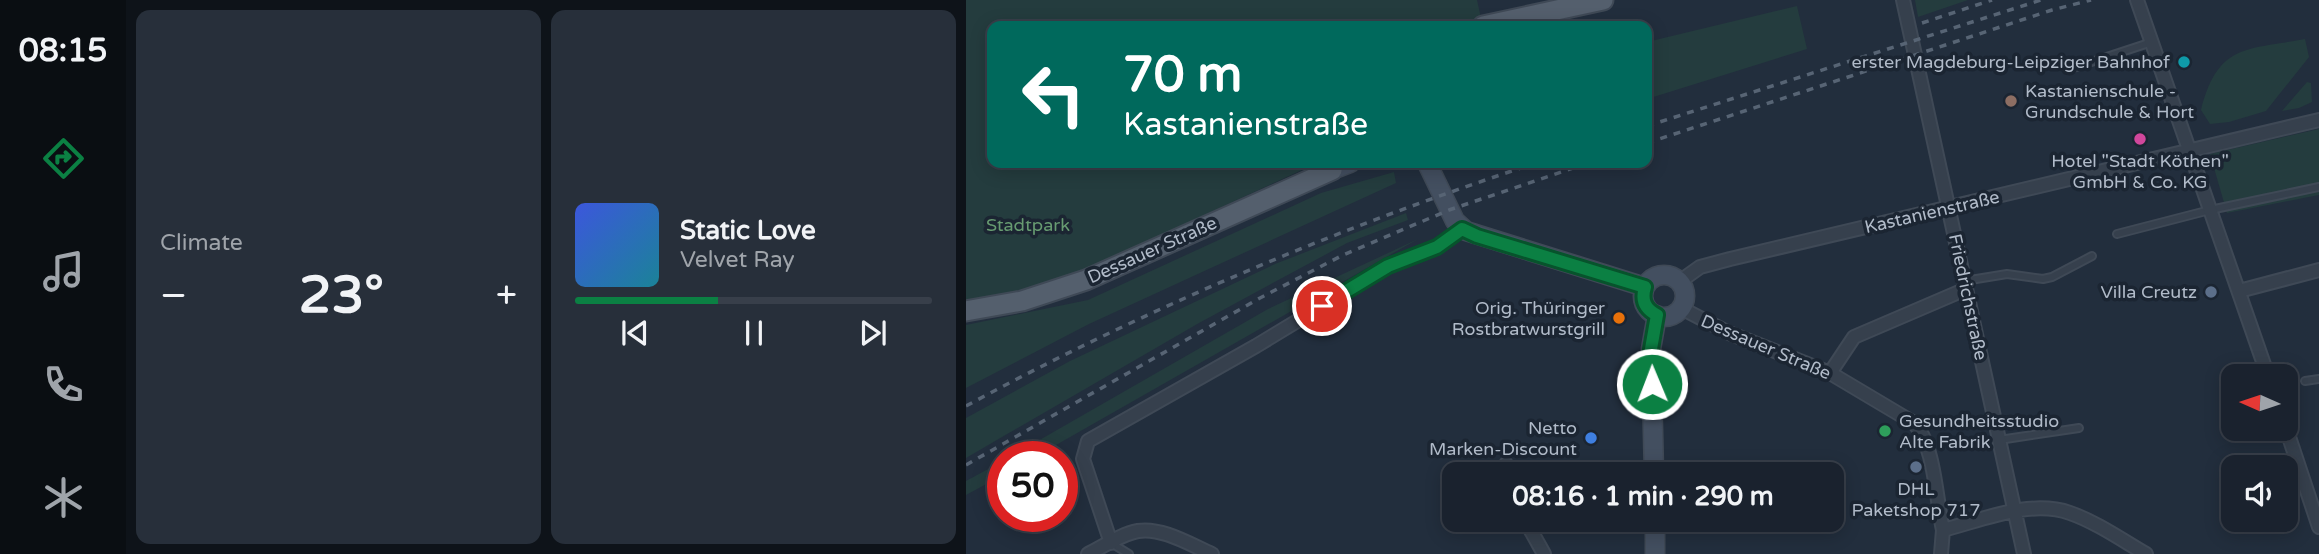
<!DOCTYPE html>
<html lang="en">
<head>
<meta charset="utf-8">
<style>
	body { margin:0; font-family:"Varela Round",sans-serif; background:#272f3a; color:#f1f3f6; height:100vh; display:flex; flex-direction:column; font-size:26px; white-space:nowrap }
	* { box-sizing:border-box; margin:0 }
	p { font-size:23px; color:#9fa4aa }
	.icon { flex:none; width:38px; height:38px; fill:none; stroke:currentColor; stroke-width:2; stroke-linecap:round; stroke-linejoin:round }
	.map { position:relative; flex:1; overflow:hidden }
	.panel { display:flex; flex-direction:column; gap:10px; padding:10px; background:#0e1319; width:840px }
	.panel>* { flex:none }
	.guide { position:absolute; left:21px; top:21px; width:665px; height:147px; border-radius:14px; box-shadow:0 4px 18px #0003,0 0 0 2px #383f4a; background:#00695c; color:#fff; overflow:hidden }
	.needle { width:46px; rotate:273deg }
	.tools { position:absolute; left:1255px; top:364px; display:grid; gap:14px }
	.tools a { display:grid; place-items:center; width:77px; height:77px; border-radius:14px; background:#1a222e; box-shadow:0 4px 18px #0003,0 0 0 2px #383f4a; font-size:35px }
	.speed { position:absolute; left:21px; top:441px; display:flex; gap:14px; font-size:35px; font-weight:700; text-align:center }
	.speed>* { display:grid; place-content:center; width:91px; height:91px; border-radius:50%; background:#1a222e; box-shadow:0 4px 18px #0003,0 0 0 2px #383f4a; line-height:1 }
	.speed .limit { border:10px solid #d22; background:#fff; color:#111 }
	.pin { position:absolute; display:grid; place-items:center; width:60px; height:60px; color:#fff; margin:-30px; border:4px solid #fff; border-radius:50%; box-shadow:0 2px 7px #0007 }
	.me { position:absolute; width:77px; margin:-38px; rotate:359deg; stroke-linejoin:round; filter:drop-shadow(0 0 5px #0008) }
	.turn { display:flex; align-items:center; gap:24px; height:147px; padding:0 21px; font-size:32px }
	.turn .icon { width:91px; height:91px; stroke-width:2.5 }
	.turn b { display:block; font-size:49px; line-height:60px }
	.big { font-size:52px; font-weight:800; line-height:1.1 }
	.panel .widget { flex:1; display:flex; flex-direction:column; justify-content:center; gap:10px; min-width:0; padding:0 24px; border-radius:14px; background:#272f3a }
	.song { display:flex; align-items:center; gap:21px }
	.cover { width:84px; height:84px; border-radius:10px; background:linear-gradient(135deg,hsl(230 70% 55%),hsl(190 70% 35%)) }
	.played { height:7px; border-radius:4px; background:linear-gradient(90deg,#0b8043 40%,#383f4a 40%) }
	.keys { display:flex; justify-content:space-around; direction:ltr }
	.heat { display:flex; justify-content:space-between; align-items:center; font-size:38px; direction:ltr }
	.panel .tiles { flex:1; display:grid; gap:10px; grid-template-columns:repeat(2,1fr) }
	.trip { position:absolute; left:476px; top:462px; width:402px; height:70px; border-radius:14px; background:#1a222e; box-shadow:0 4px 18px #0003,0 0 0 2px #383f4a; font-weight:800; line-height:70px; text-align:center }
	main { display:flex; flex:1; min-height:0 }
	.dock { display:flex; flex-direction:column; width:126px; justify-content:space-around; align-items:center; background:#0a0e12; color:#9fa4aa }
	.dock .icon { width:49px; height:49px }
	.dock .active { color:#0b8043 }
	.dock b { font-size:32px; color:#f1f3f6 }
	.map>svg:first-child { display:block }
	.green { fill:#243c3e }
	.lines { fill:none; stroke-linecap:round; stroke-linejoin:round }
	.service-casing { stroke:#3f4956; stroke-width:10 }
	.minor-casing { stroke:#3f4956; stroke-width:16 }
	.secondary-casing { stroke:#3f4956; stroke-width:21 }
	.primary-casing { stroke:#3f4956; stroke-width:23 }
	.service { stroke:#36404d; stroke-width:6 }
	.minor { stroke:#36404d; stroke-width:12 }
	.secondary { stroke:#434f60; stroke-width:18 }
	.primary { stroke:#545f6d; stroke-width:19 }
	.rail { stroke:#576474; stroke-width:3.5; stroke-dasharray:7 7; stroke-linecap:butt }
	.route-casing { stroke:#07532c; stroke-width:18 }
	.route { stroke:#0b8043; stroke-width:12 }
	.culture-dot { fill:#0f9aa8; stroke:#1b2532; stroke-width:2.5 }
	.education-dot { fill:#8d6e63; stroke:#1b2532; stroke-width:2.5 }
	.hotel-dot { fill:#d1479c; stroke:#1b2532; stroke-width:2.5 }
	.service-dot { fill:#5c6f8a; stroke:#1b2532; stroke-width:2.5 }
	.food-dot { fill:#e8710a; stroke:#1b2532; stroke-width:2.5 }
	.leisure-dot { fill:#2e9e5b; stroke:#1b2532; stroke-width:2.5 }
	.shop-dot { fill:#3f7fe0; stroke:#1b2532; stroke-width:2.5 }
	.labels { text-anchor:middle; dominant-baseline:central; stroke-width:7; stroke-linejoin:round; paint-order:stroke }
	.poi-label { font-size:18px; fill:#b1bbc9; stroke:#1b2532; text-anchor:end }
	.street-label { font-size:18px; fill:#b1bbc9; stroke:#1b2532 }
	.park-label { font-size:18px; fill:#679b71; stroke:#1b2532 }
</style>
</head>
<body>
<main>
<nav class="dock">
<b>08:15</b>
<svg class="icon active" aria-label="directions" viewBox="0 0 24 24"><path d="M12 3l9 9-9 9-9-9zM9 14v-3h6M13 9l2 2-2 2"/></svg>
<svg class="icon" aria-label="music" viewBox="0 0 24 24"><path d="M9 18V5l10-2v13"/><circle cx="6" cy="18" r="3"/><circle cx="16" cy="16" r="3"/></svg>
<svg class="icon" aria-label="phone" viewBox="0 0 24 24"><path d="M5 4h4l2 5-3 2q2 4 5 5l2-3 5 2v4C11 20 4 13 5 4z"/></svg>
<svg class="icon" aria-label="climate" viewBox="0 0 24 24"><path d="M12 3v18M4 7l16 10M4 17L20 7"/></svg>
</nav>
<section class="panel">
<div class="tiles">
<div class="widget"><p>Climate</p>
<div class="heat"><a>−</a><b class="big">23°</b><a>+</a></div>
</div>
<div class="widget">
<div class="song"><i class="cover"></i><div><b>Static Love</b><p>Velvet Ray</p></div></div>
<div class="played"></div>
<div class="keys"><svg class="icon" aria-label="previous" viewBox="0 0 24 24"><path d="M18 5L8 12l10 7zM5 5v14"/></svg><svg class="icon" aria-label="pause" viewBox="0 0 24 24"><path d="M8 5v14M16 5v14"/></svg><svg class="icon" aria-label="next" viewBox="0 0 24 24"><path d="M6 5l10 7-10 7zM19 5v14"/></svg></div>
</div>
</div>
</section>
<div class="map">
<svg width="1353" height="554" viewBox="0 0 1353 554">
	<rect width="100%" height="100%" fill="#222e3d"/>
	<path class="green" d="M0,0H511L515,18L478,26H26V163H341L338,169L115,272L58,290L0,300Z
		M949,0H1002L952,17Z
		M831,6L841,49L681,99V42Z
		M1339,39L1343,57L1300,111L1263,122L1244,124L1235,110C1252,43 1281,50 1339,39Z
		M1341,82L1345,83L1346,102L1333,108L1316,111Z
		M1353,129V195L1261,213L1244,154Z
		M428,172L430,183L123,324L0,388V325L122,300L355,193Z
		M440,213L442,220L381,243L233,323L0,458V418L104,361L309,264Z
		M452,239L69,457H44L302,309Z
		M37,461V475L0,495V481Z"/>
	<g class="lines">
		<g class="service-casing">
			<path id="service" d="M1104,69L1186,42
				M1151,234L1244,210L1353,187
				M998,281L1041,274L1077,279L1086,277L1126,256
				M1339,381L1353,379
				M1320,388L1321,387
				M1033,440L1113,428
				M145,543L163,554"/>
		</g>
		<g class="minor-casing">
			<path id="minor" d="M937,0L1058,554
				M1171,0L1302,376
				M713,282L734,267L764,259L1353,120
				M1273,291L1353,270
				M715,308L763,333L864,373L948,423C969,445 970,500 977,530C1016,520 1064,499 1104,513C1130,522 1156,540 1180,554
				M864,373L888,337L1000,289
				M1320,428L1353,527
				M540,464L543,474
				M559,520L578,554
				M145,543L117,459L122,441L290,346L422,266L471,247L496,229
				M122,554C138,546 155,534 172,531C196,527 225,545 246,554
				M975,554L977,530"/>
		</g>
		<g class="secondary-casing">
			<path id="secondary" d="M461,163L489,221L500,231L679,287
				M366,170L384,163
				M677 296a21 21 0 1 1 42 0a21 21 0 1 1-42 0Z
				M688,474L685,349L691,315
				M689,520V554"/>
		</g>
		<g class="primary-casing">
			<path id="primary" d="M517,26L637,0
				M0,311L56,301L120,280L366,170L363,163"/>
		</g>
		<use href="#service" class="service"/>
		<use href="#minor" class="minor"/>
		<use href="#secondary" class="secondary"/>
		<use href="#primary" class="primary"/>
		<path class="rail" d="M956,23L1026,0
			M681,126L1075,0
			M681,143L1086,10L1125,0
			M0,406C183,307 372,228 570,163
			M0,465L294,298L377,255L483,210L622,163"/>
	</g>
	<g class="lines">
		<g class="route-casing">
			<path id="route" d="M356,306L422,266L471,247L496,229L511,236L679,287C675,300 679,309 691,315L685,349L686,384"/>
		</g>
		<use href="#route" class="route"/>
	</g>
	<circle class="culture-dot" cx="1218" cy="62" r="7"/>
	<circle class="education-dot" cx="1045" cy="101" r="7"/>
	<circle class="hotel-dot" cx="1174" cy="139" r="7"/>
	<g class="service-dot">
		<circle cx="1245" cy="292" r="7"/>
		<circle cx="950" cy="467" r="7"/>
	</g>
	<circle class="food-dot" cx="653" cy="318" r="7"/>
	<circle class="leisure-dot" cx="919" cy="431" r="7"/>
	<circle class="shop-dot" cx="625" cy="438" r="7"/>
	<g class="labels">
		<g class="poi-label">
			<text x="1204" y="62">erster Magdeburg-Leipziger Bahnhof</text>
			<text x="1059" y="91" text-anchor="start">Kastanienschule -<tspan x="1059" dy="21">Grundschule &amp; Hort</tspan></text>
			<text x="1174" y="161" text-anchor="middle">Hotel "Stadt Köthen"<tspan x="1174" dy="21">GmbH &amp; Co. KG</tspan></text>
			<text x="1231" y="292">Villa Creutz</text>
			<text x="639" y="308">Orig. Thüringer<tspan x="639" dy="21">Rostbratwurstgrill</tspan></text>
			<text x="933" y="421" text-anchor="start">Gesundheitsstudio<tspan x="933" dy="21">Alte Fabrik</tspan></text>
			<text x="611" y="428">Netto<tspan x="611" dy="21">Marken-Discount</tspan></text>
			<text x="950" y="489" text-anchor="middle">DHL<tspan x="950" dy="21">Paketshop 717</tspan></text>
		</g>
		<g class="street-label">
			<text transform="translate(966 212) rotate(-13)">Kastanienstraße</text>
			<text transform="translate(186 250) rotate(-24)">Dessauer Straße</text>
			<text transform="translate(1002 297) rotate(78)">Friedrichstraße</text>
			<text transform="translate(800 347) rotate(23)">Dessauer Straße</text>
		</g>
		<g class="park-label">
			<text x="62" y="225">Stadtpark</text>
		</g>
	</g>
</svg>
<div class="tools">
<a><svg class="needle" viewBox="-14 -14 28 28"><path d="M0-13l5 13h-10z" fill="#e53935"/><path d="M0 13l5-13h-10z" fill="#9fa4aa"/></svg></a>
<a><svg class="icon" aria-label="sound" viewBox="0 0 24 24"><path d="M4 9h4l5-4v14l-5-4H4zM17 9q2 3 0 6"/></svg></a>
</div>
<div class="speed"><div class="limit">50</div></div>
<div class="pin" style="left:356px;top:306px;background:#d93025"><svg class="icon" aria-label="arrive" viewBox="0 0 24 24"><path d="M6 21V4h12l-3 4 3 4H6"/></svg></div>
<svg class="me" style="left:686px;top:384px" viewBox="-20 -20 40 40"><circle r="17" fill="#0b8043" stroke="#fff" stroke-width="3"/><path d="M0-11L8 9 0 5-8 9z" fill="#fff"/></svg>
<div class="trip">08:16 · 1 min · 290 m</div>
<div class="guide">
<div class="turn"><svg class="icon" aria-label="left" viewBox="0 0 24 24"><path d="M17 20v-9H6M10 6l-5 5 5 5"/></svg><div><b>70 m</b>Kastanienstraße</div></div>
</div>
</div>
</main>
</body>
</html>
